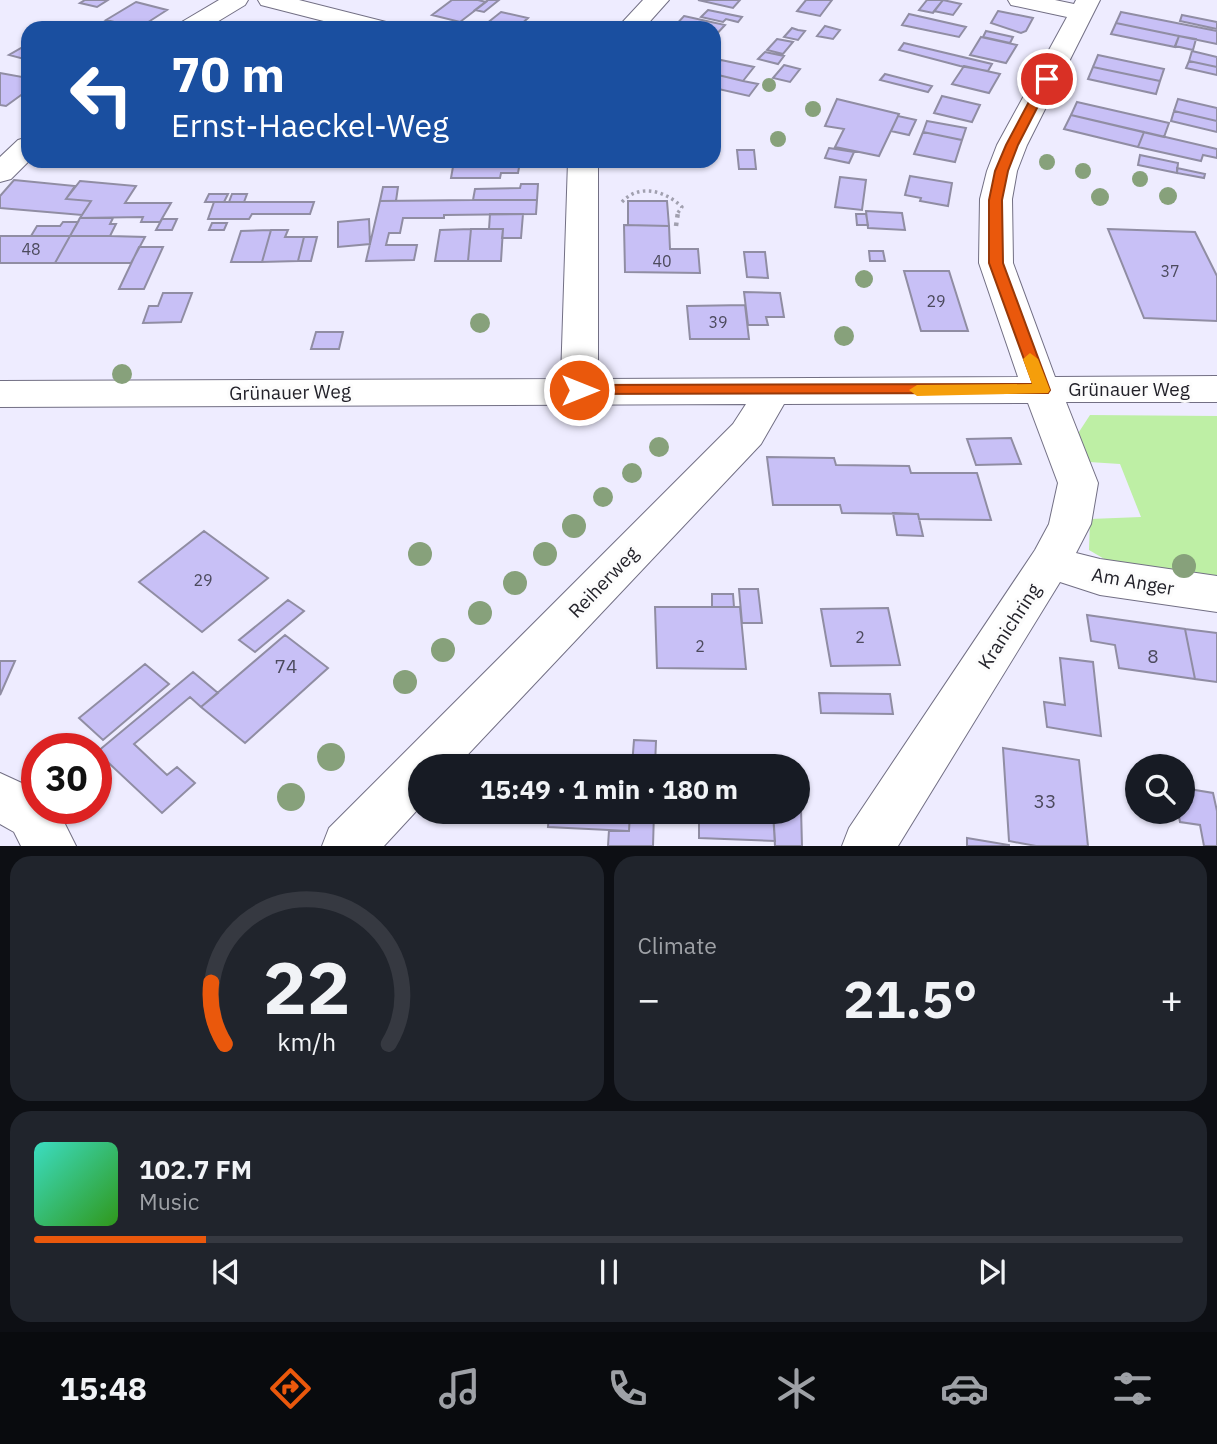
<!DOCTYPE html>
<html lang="en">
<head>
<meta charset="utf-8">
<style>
	body { margin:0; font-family:"IBM Plex Sans",sans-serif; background:#20242c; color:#f1f3f6; height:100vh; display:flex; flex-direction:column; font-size:26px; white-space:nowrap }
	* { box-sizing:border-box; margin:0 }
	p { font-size:23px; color:#9ea1a6 }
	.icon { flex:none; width:38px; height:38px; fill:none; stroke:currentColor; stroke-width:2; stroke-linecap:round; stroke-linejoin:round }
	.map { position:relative; height:846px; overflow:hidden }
	.details { display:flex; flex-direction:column; gap:10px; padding:10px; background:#0d0f14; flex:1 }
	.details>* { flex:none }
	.top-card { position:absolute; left:21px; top:21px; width:700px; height:147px; border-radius:21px; box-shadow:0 2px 5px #0004; background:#1a4fa0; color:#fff; overflow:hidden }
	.controls { position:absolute; left:1125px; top:754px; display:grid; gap:14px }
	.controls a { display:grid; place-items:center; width:70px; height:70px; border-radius:50%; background:#171b24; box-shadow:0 2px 5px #0004; font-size:35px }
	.speed { position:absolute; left:21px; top:733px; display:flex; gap:14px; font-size:35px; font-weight:700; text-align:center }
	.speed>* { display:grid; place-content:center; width:91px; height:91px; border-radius:50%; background:#171b24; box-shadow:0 2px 5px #0004; line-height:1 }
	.speed .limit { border:10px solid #d22; background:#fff; color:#111 }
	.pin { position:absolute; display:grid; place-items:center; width:60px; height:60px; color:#fff; margin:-30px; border:4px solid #fff; border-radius:50%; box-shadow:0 2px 7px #0007 }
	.me { position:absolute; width:77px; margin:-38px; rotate:90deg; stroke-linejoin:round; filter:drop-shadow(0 0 5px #0008) }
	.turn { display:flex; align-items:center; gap:24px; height:147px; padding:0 35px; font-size:32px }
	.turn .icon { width:91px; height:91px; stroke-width:2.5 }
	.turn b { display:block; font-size:49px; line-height:60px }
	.big { font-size:52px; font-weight:700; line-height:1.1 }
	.details .tile { flex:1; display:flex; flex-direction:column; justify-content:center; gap:10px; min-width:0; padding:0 24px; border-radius:21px; background:#20242c }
	.details .dial { align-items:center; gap:0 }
	.dial svg { height:182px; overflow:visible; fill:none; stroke:#363941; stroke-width:7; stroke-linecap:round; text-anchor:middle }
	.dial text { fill:#f1f3f6; stroke:none }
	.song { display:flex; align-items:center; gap:21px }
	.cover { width:84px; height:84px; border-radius:10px; background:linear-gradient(135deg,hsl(170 70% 55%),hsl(110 70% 35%)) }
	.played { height:7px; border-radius:4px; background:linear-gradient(90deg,#ea580c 15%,#363941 15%) }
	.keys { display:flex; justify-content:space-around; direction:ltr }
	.heat { display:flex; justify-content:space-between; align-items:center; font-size:38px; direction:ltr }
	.details .tiles { flex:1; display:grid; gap:10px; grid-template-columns:1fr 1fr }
	.tile:last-child { grid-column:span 2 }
	.trip { position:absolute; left:408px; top:754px; width:402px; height:70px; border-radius:35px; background:#171b24; box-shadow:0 2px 5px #0004; font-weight:700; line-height:70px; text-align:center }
	.dock { display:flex; height:112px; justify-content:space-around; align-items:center; background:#090b0e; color:#9ea1a6 }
	.dock .icon { width:49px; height:49px }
	.dock .active { color:#ea580c }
	.dock b { font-size:32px; color:#f1f3f6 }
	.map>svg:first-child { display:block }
	.green { fill:#beefa5 }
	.building { fill:#c8c0f6; stroke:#908da3; stroke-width:2 }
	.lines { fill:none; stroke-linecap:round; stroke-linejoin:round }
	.minor-casing { stroke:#726f84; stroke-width:2 }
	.path-far1 { stroke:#a1a0af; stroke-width:3.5; stroke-dasharray:2.5 3.5; stroke-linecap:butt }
	.path { stroke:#a1a0af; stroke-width:4.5; stroke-dasharray:3.5 5; stroke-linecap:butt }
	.minor { fill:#fff; fill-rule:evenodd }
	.tree { fill:#87a17b }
	.route { fill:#ea580c; stroke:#983908; stroke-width:2 }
	.slow { fill:#f59e0b }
	.labels { text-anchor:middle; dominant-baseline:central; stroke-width:6; stroke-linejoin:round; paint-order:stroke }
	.number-label { font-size:16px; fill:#4c4a5d }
	.street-label { font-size:19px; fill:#23222a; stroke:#fcfcfc }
	.near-number-label { font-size:19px; fill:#4c4a5d }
</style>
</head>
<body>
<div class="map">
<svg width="1217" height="846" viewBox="0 0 1217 846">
	<rect width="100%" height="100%" fill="#eeecff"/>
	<path class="green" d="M1090,415L1217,416V581L1118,567L1089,550L1090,519L1141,517L1120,464L1089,462L1077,435Z"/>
	<path class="building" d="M85,0H108L97,7L80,3Z
		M452,0H478L486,2L460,22L432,15Z
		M488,0H499L484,12L475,10Z
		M698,0H740L733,8Z
		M806,0H832L820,16L797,11Z
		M927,0H943L933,13L919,10Z
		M943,0L961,4L953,15L934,11Z
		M136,2L167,10L139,28L106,20Z
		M708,10L742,17L738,22L726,19L723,22L701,17Z
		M998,11L1033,18L1026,31L1021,33L991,23Z
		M501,12L528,18L517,28H481Z
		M1121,12L1217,31V44L1116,23Z
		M909,14L966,27L959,37L902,25Z
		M1182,15L1217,22V29L1180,21Z
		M684,16L725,25L714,37V28H673Z
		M1116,23L1179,36L1175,47L1111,34Z
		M825,26L840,30L833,39L817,36Z
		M792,28L798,30L805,31L798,40L784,37Z
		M986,31L1013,37L1010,43L983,37Z
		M1179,36L1196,39L1193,50L1175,46Z
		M981,37L1017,45L1006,63L970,55Z
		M777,39L793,42L783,54L767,50Z
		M904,43L992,64L988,71L960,66L899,50Z
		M28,44V60L9,55Z
		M1192,51L1217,57V67L1189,61Z
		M765,52L784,56L778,64L758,59Z
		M1098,55L1164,69L1160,81L1093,67Z
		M721,60L754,67L743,81L714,74V69Z
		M1189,61L1217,67V75L1186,68Z
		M784,65L800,69L790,82L773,78Z
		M964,66L1000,74L989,93L952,84Z
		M1093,67L1160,81L1156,94L1088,79Z
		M0,73L28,78V90L6,106L0,105Z
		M714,74L743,81L758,84L749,96L714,88Z
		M885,74L932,86L928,92L880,80Z
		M942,96L980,105L972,122L934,113Z
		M837,99L899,114L879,156L835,147L844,129L825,126Z
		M1178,99L1217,108V121L1174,111Z
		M1077,102L1169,123L1164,137L1071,115Z
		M1174,111L1217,121V132L1171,121Z
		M1071,115L1144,132L1138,147L1064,129Z
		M898,116L916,120L909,135L891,131Z
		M927,121L966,128L962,140L923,132Z
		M923,132L962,140L955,162L914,154Z
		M1144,132L1217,149V158L1203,155L1201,161L1138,147Z
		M829,148L854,152L849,163L825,158Z
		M737,150H754L756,169H739Z
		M1140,155L1178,163L1177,173L1138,165Z
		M454,161H509L520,162L518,173H501L500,178H451Z
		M1177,168L1205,174L1204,178L1177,173Z
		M910,176L952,183L948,206L920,201L921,198L905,195Z
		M840,177L866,180L862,210L835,207Z
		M14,180L75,186L66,199L91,201L82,215L0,208V196Z
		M80,181L136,186L125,203H171L160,222H141L143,217L80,218L91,201L66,199Z
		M521,184H538L537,200H473L475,189L520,188Z
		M383,187H398L396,201H380Z
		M209,194H228L224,202H205Z
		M232,194H247L244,202H229Z
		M473,200H537L536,214L444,215V218H403L400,233H389L386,245H417L414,260L366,261L380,201Z
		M628,201H667L669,226L628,225Z
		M214,202H314L310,214H252L249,219H208Z
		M866,211L902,213L905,230L868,228Z
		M490,214H523L521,238H502L503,229H489Z
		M856,214H866L868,225H857Z
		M80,218H113L110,224H116L110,236H70Z
		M162,219H177L172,230H156Z
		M369,219L370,244L338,247V222Z
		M63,222H78L70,236H31L37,226H60Z
		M212,223H227L224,230H209Z
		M624,225L669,226L670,249H698L700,273L625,272Z
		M471,229H503L501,261H468Z
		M471,229L468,261H435L440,230Z
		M1108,229L1195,232L1217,276V321L1144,318Z
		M271,230H288L285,237H304L298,261L262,262Z
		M271,230L262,262H231L241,231Z
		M0,236H70L55,263H0Z
		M70,236H110L145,237L131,263H55Z
		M304,237H317L311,261H298Z
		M139,247H163L144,289H119Z
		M869,251H883L885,261H870Z
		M744,252H765L768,278L747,277Z
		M904,271H949L968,331H921Z
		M744,292L780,293L784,317H766L768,325H748Z
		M163,293H192L181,322L143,323L149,306H158Z
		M745,305L749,339H690L687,306Z
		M316,332H343L339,349H311Z
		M1011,438L1021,464L976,465L967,439Z
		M767,457L834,458L836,465L909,466L911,473H977L991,520L919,519L918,514L842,513L840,505H773Z
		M893,513L918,514L923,536L897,535Z
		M204,531L268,578L202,632L139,582Z
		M739,589H758L762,623H742Z
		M712,594H733L734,607H712Z
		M288,600L304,611L255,652L239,640Z
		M655,607H740L746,669L657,668Z
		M888,608L900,665L831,666L821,609Z
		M1087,615L1185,629L1195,679L1119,668L1115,645L1091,641Z
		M1185,629L1217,633V682L1195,679Z
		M285,635L328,668L245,743L201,707Z
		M1060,658L1093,662L1101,736L1047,727L1044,702L1065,705Z
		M0,661H15L0,695Z
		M145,664L169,684L103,740L79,718Z
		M193,672L218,693L201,707L190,697L134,744L167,775L177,767L195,783L162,813L97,752Z
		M819,693L890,694L893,714L821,713Z
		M634,740L656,741L655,766H632Z
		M1003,748L1079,760L1088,846H1036L1009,841Z
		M554,756L632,760V766H553Z
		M1183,788L1213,793L1217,811V846H1204L1200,825L1180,822L1178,812H1183Z
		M798,808H801L802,846H775L773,812H798Z
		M549,812H630L629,831L548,827Z
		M630,812H654L653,846H608L609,830L629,831Z
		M699,812H773L775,841L699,838Z
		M967,838L1009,845V846H967Z"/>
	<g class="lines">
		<g class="minor-casing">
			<path id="minor" d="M219,0H248L245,5L207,28H176L180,23Z
				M258,0H299L390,23L394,28H351L261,5Z
				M643,0H669L644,28H617Z
				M1008,0H1055L1074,4L1076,0H1100L1027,145L1017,171L1012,199L1013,263L1055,377L1217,376V402H1066L1098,483L1091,524L1076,553L1100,559L1217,576V612L1100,595L1060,582L898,846H842L849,828L1035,550L1049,524L1058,483L1028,403L784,404L761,444L457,766H420V807L384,846H322L329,828L733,424L746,404L0,407V381L561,379L568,161H598V379L1018,377L979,263L980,199L987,171L997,145L1067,17L1011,5Z
				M28,137L29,161L11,179L0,182V157L18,140Z
				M0,773L37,790V808H57L76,846H21L14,832L0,824Z"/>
		</g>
		<path class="path-far1" d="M622,202C639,183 666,191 682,207L677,214"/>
		<path class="path" d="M676,226L678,212"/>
		<use href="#minor" class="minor"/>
	</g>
	<g class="tree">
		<circle cx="769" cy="85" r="7"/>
		<circle cx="813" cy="109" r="8"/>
		<circle cx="778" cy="139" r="8"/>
		<circle cx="1047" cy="162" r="8"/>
		<circle cx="1083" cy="171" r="8"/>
		<circle cx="1140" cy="179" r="8"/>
		<circle cx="1168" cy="196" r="9"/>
		<circle cx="1100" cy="197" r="9"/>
		<circle cx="864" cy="279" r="9"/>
		<circle cx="480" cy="323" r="10"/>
		<circle cx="844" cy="336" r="10"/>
		<circle cx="122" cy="374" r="10"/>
		<circle cx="659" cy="447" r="10"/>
		<circle cx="632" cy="473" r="10"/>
		<circle cx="603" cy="497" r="10"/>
		<circle cx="574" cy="526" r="12"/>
		<circle cx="420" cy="554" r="12"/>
		<circle cx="545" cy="554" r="12"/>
		<circle cx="1184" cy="566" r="12"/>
		<circle cx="515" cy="583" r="12"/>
		<circle cx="480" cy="613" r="12"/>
		<circle cx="443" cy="650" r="12"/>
		<circle cx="405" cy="682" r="12"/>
		<circle cx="331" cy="757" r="14"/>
		<circle cx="291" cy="797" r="14"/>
	</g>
	<path class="route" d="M1047,76L1052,79L1018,145L1008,171L1002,200L1003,263L1050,390L1048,393L574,394L571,390L574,386L579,385L1033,384L989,263V200L995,171L1006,145L1041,79Z"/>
	<path class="slow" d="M1030,353L1038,359L1050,390L1048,393L917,396L909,390L917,385L1032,384L1023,359Z"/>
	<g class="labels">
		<g class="number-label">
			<text x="31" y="249">48</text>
			<text x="662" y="261">40</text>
			<text x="1170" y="271">37</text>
			<text x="936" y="301">29</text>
			<text x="718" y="322">39</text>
			<text x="203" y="580">29</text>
			<text x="860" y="637">2</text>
			<text x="700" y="646">2</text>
		</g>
		<g class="street-label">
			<text x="1129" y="389">Grünauer Weg</text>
			<text transform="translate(290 392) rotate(-1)">Grünauer Weg</text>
			<text transform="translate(1133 581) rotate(10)">Am Anger</text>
			<text transform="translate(603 582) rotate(-46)">Reiherweg</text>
			<text transform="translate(1009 626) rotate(-57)">Kranichring</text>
		</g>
		<g class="near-number-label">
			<text x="1153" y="656">8</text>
			<text x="286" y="666">74</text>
			<text x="1045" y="801">33</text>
		</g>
	</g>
</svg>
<div class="controls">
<a><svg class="icon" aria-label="search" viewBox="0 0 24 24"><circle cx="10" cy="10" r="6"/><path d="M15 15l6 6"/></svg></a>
</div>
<div class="speed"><div class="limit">30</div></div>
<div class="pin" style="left:1047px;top:79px;background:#d93025"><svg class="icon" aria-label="arrive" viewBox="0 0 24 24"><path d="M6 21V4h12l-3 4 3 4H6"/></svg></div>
<svg class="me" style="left:579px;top:390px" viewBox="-20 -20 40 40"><circle r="17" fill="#ea580c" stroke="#fff" stroke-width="3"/><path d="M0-11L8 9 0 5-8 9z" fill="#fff"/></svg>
<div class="trip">15:49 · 1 min · 180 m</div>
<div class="top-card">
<div class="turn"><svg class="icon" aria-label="left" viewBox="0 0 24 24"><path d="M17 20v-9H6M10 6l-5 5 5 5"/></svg><div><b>70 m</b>Ernst-Haeckel-Weg</div></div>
</div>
</div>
<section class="details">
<div class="tiles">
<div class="tile dial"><svg viewBox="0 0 100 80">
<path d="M14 69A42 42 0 1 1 86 69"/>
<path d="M14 69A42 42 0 0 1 8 42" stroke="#ea580c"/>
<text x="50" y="56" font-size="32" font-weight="700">22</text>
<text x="50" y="72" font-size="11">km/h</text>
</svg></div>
<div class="tile"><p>Climate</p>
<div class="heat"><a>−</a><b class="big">21.5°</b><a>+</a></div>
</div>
<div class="tile">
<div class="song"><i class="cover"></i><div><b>102.7 FM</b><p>Music</p></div></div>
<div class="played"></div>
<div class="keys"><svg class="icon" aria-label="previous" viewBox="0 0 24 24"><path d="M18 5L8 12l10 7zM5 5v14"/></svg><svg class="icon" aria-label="pause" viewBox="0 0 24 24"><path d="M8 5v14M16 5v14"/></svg><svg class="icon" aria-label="next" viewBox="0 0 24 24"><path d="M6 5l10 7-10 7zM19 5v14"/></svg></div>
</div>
</div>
</section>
<nav class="dock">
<b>15:48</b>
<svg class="icon active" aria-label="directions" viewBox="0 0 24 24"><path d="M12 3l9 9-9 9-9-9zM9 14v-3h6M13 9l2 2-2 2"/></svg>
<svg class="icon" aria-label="music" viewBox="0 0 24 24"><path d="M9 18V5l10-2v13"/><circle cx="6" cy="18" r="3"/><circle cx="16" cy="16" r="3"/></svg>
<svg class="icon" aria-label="phone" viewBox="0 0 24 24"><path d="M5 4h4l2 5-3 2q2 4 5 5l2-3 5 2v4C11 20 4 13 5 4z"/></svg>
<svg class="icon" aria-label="climate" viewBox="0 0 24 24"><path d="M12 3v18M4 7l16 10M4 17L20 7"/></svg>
<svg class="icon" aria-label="car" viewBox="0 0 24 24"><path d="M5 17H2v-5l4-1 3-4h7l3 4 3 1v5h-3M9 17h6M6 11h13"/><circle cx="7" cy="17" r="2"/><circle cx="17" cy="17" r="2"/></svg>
<svg class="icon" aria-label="filters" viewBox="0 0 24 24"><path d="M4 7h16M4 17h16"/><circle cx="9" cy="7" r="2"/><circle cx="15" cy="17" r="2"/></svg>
</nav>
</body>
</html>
